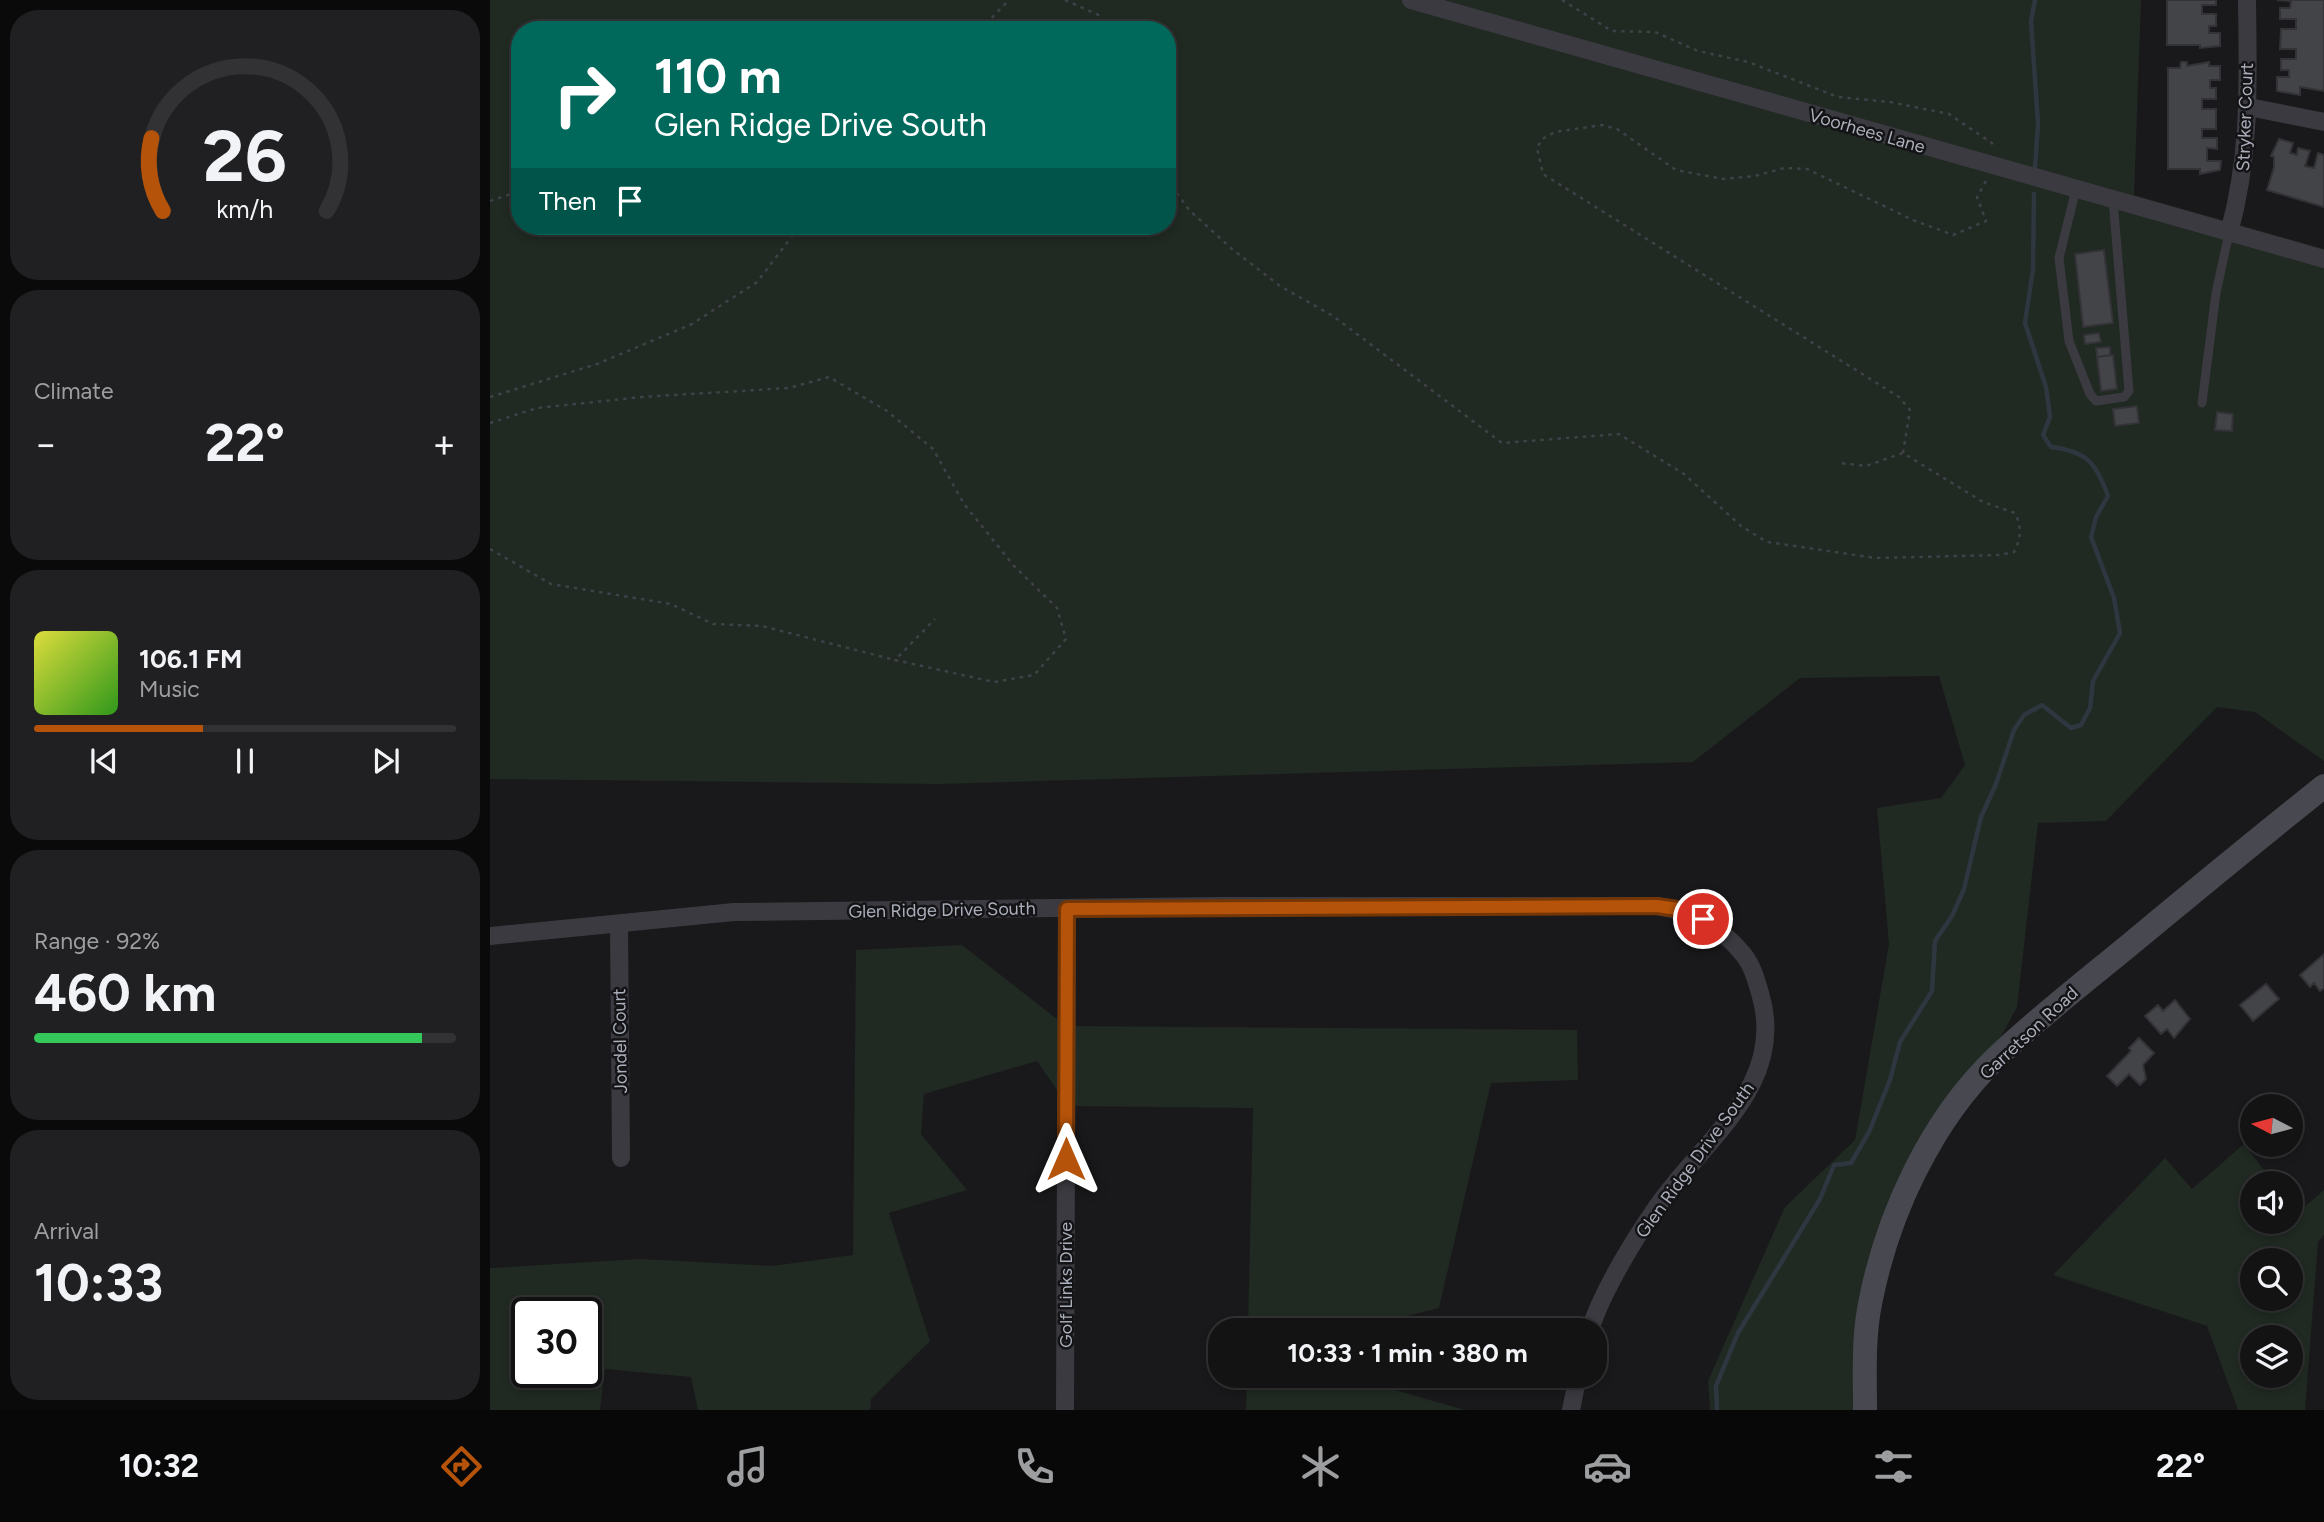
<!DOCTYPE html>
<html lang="en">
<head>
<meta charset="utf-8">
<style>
	body { margin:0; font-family:Figtree,sans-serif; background:#202022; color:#f1f3f6; height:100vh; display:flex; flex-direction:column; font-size:26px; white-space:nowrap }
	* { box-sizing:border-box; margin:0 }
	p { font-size:23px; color:#9d9ea0 }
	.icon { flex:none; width:38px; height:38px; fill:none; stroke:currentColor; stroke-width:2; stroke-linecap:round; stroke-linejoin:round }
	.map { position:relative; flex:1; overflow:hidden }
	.drawer { display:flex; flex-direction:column; gap:10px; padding:10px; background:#0a0a0b; width:490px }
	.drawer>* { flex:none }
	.banner { position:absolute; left:21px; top:21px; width:665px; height:214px; border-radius:28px; box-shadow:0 4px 10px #0003,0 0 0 2px #323234; background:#00695c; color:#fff; overflow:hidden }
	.needle { width:46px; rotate:276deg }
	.fabs { position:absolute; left:1750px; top:1094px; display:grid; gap:14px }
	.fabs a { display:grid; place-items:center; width:63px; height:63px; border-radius:50%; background:#131314; box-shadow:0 4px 10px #0003,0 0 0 2px #323234; font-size:35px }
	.speed { position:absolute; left:21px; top:1297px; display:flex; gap:14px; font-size:35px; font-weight:700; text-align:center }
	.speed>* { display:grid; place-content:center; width:91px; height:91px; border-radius:50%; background:#131314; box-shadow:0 4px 10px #0003,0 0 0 2px #323234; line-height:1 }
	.speed .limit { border:4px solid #111; border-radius:10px; background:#fff; color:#111 }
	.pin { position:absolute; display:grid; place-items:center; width:60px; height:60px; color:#fff; margin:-30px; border:4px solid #fff; border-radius:50%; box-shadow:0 2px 7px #0007 }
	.me { position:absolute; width:77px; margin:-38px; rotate:0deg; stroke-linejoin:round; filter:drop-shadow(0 0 5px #0008) }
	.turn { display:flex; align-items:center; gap:24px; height:147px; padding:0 28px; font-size:32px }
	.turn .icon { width:91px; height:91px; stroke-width:2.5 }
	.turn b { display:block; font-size:49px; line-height:60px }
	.then { display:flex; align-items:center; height:66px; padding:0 28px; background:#0003; gap:14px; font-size:26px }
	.big { font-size:52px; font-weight:700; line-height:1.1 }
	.drawer .widget { flex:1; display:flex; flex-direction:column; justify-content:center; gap:10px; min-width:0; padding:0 24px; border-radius:28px; background:#202022 }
	.drawer .dial { align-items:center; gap:0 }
	.dial svg { height:182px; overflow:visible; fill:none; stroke:#323234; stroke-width:7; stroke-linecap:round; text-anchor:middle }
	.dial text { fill:#f1f3f6; stroke:none }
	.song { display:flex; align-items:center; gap:21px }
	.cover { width:84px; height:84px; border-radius:10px; background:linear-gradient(135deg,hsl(60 70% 55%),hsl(110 70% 35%)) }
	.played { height:7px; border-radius:4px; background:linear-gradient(90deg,#b45309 40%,#323234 40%) }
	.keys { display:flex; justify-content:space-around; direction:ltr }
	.heat { display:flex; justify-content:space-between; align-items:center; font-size:38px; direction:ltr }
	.charge { height:10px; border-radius:5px; background:linear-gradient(90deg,#34c759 92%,#323234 0) }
	.trip { position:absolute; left:718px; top:1318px; width:399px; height:70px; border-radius:28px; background:#131314; box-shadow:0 4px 10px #0003,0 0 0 2px #323234; font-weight:700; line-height:70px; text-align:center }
	.tabs { display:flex; height:112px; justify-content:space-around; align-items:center; background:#080808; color:#9d9ea0 }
	.tabs .icon { width:49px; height:49px }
	.tabs .selected { color:#b45309 }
	.tabs b { font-size:32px; color:#f1f3f6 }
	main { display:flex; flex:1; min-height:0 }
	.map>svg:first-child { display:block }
	.green { fill:#202922; fill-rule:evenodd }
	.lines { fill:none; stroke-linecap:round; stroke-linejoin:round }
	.stream { stroke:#2e373f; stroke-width:4.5 }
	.building { fill:#434448; stroke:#333337; stroke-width:2 }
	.path { stroke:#404147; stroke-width:2.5; stroke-dasharray:3.5 5; stroke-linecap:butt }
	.lane { stroke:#3a3a40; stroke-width:9 }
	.street { stroke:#3a3a40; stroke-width:18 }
	.secondary { stroke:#484950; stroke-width:24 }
	.route-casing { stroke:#753606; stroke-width:18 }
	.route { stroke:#b45309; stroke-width:12 }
	.labels { text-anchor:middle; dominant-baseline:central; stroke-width:5; stroke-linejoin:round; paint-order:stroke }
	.street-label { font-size:18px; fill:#abafbb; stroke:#141416 }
</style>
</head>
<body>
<main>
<section class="drawer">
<div class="widget dial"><svg viewBox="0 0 100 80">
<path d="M14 69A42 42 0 1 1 86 69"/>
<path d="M14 69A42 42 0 0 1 9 37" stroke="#b45309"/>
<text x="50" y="56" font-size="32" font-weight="700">26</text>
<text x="50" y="72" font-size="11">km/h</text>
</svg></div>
<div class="widget"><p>Climate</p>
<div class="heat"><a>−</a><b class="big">22°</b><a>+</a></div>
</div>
<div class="widget">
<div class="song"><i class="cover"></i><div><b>106.1 FM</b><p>Music</p></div></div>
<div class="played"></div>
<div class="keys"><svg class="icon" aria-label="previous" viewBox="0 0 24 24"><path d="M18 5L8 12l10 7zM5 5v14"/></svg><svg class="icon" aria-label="pause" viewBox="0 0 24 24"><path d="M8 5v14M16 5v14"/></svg><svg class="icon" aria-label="next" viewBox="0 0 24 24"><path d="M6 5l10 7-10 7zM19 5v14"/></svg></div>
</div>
<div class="widget"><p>Range · 92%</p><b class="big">460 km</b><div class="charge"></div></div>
<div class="widget"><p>Arrival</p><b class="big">10:33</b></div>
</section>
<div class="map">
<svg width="1834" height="1410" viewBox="0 0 1834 1410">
	<rect width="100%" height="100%" fill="#19191b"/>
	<path class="green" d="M0,0H1651L1644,195L1834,249V761L1765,712L1727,707L1616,821L1548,823L1527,1007L1387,1268L1383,1410H1220L1218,1381L1295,1207L1365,1140L1399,944L1387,808L1451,798L1475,765L1449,676L1310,678L1203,762L448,784L0,779ZM30,30H677V226H30Z
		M472,945L576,1026L1087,1030L1088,1080L1001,1083L949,1308L913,1317L911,1330H758L763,1108L578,1106L547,1061L434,1094L431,1134L477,1190L399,1213L440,1341L381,1399L380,1410H208L201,1377L115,1369L110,1410H0V1268L149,1259L282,1266L363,1255L366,950ZM37,1312H96V1372H37Z
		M1754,1144L1784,1183H1762V1222H1801V1206L1807,1213L1834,1190V1235L1828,1242L1815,1410H1748L1717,1326L1563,1275L1675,1158L1702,1189ZM1762,1260H1801V1298H1762ZM1762,1337H1801V1376H1762Z
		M757,1376H906L905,1390L975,1410H756Z"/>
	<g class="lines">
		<path class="stream" d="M1545,0L1541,21L1548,124L1545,167
			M1227,1410L1226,1386L1248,1333L1330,1199L1344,1165L1361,1163L1379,1132L1400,1080L1410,1042L1442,991L1445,941L1462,916L1474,889L1491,817L1506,784L1524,730L1534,715L1552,705L1581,728L1591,725L1600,708L1603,681L1630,633L1624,598L1601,537L1606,517L1618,496C1606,463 1597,451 1561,447L1553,435L1560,417L1556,387L1535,323L1543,269L1544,194"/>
	</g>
	<path class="building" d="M1677,0H1726V5H1712V14H1726V26H1719V33H1730V46L1710,48V45H1677Z
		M1834,0V91L1810,87V95L1787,91V77H1799V70H1791V59H1806V49H1790L1791,29H1806V19H1790V8H1800L1801,1L1787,0Z
		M1691,62H1697V66L1719,62V66H1730V80H1720V88H1726V99H1712V109H1726V129H1712V138H1727V149L1717,148V161H1731L1730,170L1710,174V169H1678V68H1690Z
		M1789,139L1803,143L1800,153L1807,155L1808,148L1820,151L1815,166L1824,168L1828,153L1834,155V207L1777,190L1784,167V157L1781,156Z
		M1614,250L1623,323L1593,327L1585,254Z
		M1609,333L1611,342L1595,344L1594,335Z
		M1620,347V355L1607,357L1606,348Z
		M1623,355L1627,389L1611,391L1607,357Z
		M1647,406L1649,423L1625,426L1623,409Z
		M1727,412L1743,414L1742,431L1725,430Z
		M1834,954V988L1830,991L1824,983L1820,987L1810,975Z
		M1776,984L1789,999L1763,1021L1750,1005Z
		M1685,1000L1700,1019L1684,1038L1677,1029L1671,1034L1655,1016L1668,1005L1673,1011Z
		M1649,1038L1664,1053L1653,1065L1656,1079L1650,1085L1639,1074L1627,1086L1617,1076L1641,1051L1639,1048Z"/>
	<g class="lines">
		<path class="path" d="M575,0L613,17
			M1072,0L1122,31L1165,32L1208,51L1258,62L1348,97L1400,102L1459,114L1502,143L1503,148
			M490,30L519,0
			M677,179L699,210L742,249L790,286L843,316L1012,443L1129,434L1194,474L1251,526L1277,542L1385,558L1509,555L1524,552C1531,539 1532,527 1525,513L1493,502L1413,453L1376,466L1350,463
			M0,201L30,191
			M0,397L107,364L202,324L267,282L310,226
			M0,423L47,408L152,397L299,388L339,377L397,411L443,449L474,504L524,566L567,608L576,639L544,675L504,682L405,660L445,619
			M1413,453L1420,410L1409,397L1053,174L1047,148L1052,139L1065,132L1112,125L1127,129L1186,170L1233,179L1265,176L1294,168L1317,169L1423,220L1463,235L1496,221L1487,197L1496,181
			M0,549L61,584L181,604L223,624L272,626L405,660"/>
		<path class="lane" d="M1586,189L1569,258L1579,341L1600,394L1606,401L1634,397L1639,391L1623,200
			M1712,403L1726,293L1739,233"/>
		<path class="street" d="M921,0L1834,259
			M1759,107L1834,122
			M1739,233C1761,154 1758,81 1757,0
			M129,924L131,1158
			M0,936L244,912L728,906H1167C1203,911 1229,925 1253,954C1262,965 1266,979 1270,993C1298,1085 1213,1140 1166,1208C1143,1241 1112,1292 1100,1330
			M575,1410L577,909
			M1081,1410L1088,1376"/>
		<path class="secondary" d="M1375,1410C1375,1375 1373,1339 1380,1304C1397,1215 1441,1120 1507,1057C1548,1018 1593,983 1637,947C1702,893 1768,839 1834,786"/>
	</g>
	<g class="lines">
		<g class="route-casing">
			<path id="route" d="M576,1159L577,909L1167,906L1194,910L1213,919"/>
		</g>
		<use href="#route" class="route"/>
	</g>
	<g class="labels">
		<g class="street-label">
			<text transform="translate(1755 117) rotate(-88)">Stryker Court</text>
			<text transform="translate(1377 131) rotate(16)">Voorhees Lane</text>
			<text transform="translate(452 910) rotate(-1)">Glen Ridge Drive South</text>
			<text transform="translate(1539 1033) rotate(-43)">Garretson Road</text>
			<text transform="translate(130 1041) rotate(-91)">Jondel Court</text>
			<text transform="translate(1205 1160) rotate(-54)">Glen Ridge Drive South</text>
			<text transform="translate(576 1285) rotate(-90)">Golf Links Drive</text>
		</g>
	</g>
</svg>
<div class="fabs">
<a><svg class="needle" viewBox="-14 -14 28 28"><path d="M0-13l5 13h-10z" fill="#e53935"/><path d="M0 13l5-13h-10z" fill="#9d9ea0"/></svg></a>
<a><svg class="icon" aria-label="sound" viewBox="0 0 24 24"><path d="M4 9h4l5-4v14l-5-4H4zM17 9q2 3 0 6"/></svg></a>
<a><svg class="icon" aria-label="search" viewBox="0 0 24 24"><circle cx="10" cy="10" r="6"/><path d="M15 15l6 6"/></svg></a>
<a><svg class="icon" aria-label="layers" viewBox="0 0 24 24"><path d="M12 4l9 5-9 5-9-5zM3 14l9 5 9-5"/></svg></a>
</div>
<div class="speed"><div class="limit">30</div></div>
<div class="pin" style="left:1213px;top:919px;background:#d93025"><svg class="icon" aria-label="arrive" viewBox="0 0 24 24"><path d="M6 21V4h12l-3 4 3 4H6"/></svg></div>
<svg class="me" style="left:576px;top:1159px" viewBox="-20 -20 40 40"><path d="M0-17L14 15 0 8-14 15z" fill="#b45309" stroke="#fff" stroke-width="4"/></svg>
<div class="trip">10:33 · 1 min · 380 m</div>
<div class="banner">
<div class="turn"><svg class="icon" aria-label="right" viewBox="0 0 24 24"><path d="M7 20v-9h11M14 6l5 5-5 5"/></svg><div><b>110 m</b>Glen Ridge Drive South</div></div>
<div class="then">Then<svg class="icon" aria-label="arrive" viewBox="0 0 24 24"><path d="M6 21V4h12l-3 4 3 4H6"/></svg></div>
</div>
</div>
</main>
<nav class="tabs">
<b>10:32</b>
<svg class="icon selected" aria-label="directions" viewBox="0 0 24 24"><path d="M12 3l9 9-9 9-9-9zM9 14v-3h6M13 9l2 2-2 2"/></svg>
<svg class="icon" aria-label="music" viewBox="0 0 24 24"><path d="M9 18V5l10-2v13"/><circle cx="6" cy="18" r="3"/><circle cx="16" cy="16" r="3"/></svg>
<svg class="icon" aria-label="phone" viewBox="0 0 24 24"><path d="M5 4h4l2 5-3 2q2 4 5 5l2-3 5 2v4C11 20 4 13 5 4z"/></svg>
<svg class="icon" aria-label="climate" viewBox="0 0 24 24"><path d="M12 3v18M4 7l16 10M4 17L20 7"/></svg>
<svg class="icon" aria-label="car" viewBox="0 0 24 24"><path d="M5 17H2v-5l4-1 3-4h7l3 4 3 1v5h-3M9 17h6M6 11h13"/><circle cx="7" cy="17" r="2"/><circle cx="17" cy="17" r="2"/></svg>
<svg class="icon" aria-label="filters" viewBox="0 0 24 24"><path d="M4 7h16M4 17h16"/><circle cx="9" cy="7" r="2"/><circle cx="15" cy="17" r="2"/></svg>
<b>22°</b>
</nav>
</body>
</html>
